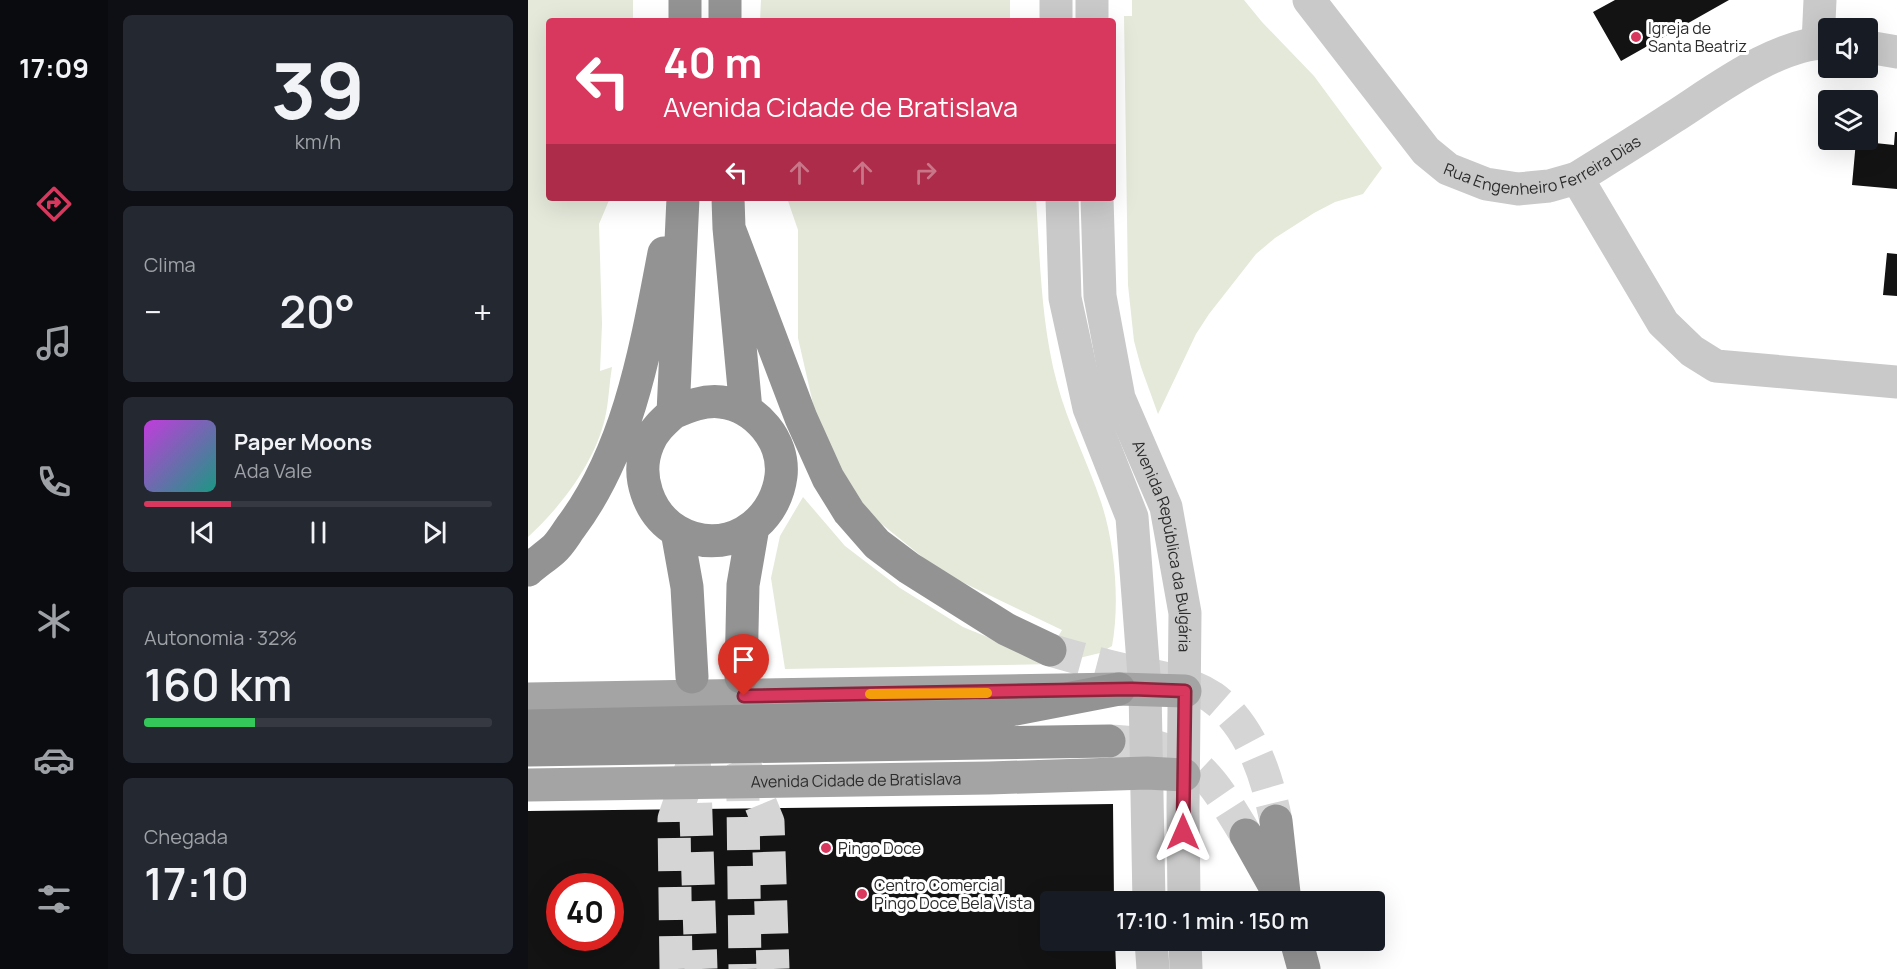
<!DOCTYPE html>
<html lang="pt">
<head>
<meta charset="utf-8">
<style>
	body { margin:0; font-family:Manrope,sans-serif; background:#242831; color:#f1f3f6; height:100vh; display:flex; flex-direction:column; font-size:22px; white-space:nowrap }
	* { box-sizing:border-box; margin:0 }
	p { font-size:20px; color:#9ea1a6 }
	.icon { flex:none; width:33px; height:33px; fill:none; stroke:currentColor; stroke-width:2; stroke-linecap:round; stroke-linejoin:round }
	.map { position:relative; flex:1; overflow:hidden }
	.drawer { display:flex; flex-direction:column; gap:15px; padding:15px; background:#0d0f14; width:420px }
	.drawer>* { flex:none }
	.hud { position:absolute; left:18px; top:18px; width:570px; height:183px; border-radius:6px; box-shadow:0 6px 24px #0002; background:#d8385d; color:#fff; overflow:hidden }
	.controls { position:absolute; left:1290px; top:18px; display:grid; gap:12px }
	.controls a { display:grid; place-items:center; width:60px; height:60px; border-radius:6px; background:#171b24; box-shadow:0 6px 24px #0002; font-size:30px }
	.speed { position:absolute; left:18px; top:873px; display:flex; gap:12px; font-size:30px; font-weight:700; text-align:center }
	.speed>* { display:grid; place-content:center; width:78px; height:78px; border-radius:50%; background:#171b24; box-shadow:0 6px 24px #0002; line-height:1 }
	.speed .limit { border:9px solid #d22; background:#fff; color:#111 }
	.pin { position:absolute; display:grid; place-items:center; width:51px; height:51px; color:#fff; margin:-62px -26px; border-radius:50% 50% 50% 0; rotate:-45deg; box-shadow:0 0 6px #0007 }
	.pin .icon { rotate:45deg }
	.me { position:absolute; width:66px; margin:-33px; rotate:0deg; stroke-linejoin:round; filter:drop-shadow(0 0 4px #0008) }
	.turn { display:flex; align-items:center; gap:21px; height:126px; padding:0 18px; font-size:27px }
	.turn .icon { width:78px; height:78px; stroke-width:2.5 }
	.turn b { display:block; font-size:42px; line-height:51px }
	.lanes { display:flex; align-items:center; height:57px; padding:0 18px; background:#0003; justify-content:center; gap:30px; direction:ltr }
	.lanes .off { opacity:.35 }
	.big { font-size:45px; font-weight:600; line-height:1.1 }
	.drawer .card { flex:1; display:flex; flex-direction:column; justify-content:center; gap:9px; min-width:0; padding:0 21px; border-radius:9px; background:#242831 }
	.drawer .dial { align-items:center; gap:0 }
	.dial b { font-size:78px; line-height:1 }
	.song { display:flex; align-items:center; gap:18px }
	.cover { width:72px; height:72px; border-radius:9px; background:linear-gradient(135deg,hsl(290 70% 55%),hsl(170 70% 35%)) }
	.played { height:6px; border-radius:3px; background:linear-gradient(90deg,#d8385d 25%,#363941 25%) }
	.keys { display:flex; justify-content:space-around; direction:ltr }
	.heat { display:flex; justify-content:space-between; align-items:center; font-size:33px; direction:ltr }
	.charge { height:9px; border-radius:4px; background:linear-gradient(90deg,#34c759 32%,#363941 0) }
	.trip { position:absolute; left:512px; top:891px; width:345px; height:60px; border-radius:6px; background:#171b24; box-shadow:0 6px 24px #0002; font-weight:600; line-height:60px; text-align:center }
	main { display:flex; flex:1; min-height:0 }
	.dock { display:flex; flex-direction:column; width:108px; justify-content:space-around; align-items:center; background:#090b0e; color:#9ea1a6 }
	.dock .icon { width:42px; height:42px }
	.dock .on { color:#d8385d }
	.dock b { font-size:27px; color:#f1f3f6 }
	.map>svg:first-child { display:block }
	.green { fill:#e4e9da }
	.building { fill:#131313; fill-rule:evenodd }
	.lines { fill:none; stroke-linecap:round; stroke-linejoin:round }
	.minor-tunnel { stroke:#d5d5d5; stroke-width:33; stroke-dasharray:33 16; stroke-linecap:butt }
	.highway-tunnel { stroke:#d5d5d5; stroke-width:33; stroke-dasharray:33 16; stroke-linecap:butt }
	.minor { stroke:#c9c9c9; stroke-width:33 }
	.major { stroke:#a4a4a4; stroke-width:33 }
	.highway { stroke:#939393; stroke-width:33 }
	.route-casing { stroke:#8c243c; stroke-width:15 }
	.route { stroke:#d8385d; stroke-width:10 }
	.slow { stroke:#f59e0b; stroke-width:10 }
	.poi-dot { fill:#d8385d; stroke:#fff; stroke-width:2 }
	.labels { text-anchor:middle; dominant-baseline:central; stroke-width:6; stroke-linejoin:round; paint-order:stroke }
	.poi-label { font-size:16px; fill:#2c2c2c; stroke:#fff; text-anchor:start }
	.street-label { font-size:16px; fill:#2c2c2c; stroke:#fff }
</style>
</head>
<body>
<main>
<nav class="dock">
<b>17:09</b>
<svg class="icon on" aria-label="directions" viewBox="0 0 24 24"><path d="M12 3l9 9-9 9-9-9zM9 14v-3h6M13 9l2 2-2 2"/></svg>
<svg class="icon" aria-label="music" viewBox="0 0 24 24"><path d="M9 18V5l10-2v13"/><circle cx="6" cy="18" r="3"/><circle cx="16" cy="16" r="3"/></svg>
<svg class="icon" aria-label="phone" viewBox="0 0 24 24"><path d="M5 4h4l2 5-3 2q2 4 5 5l2-3 5 2v4C11 20 4 13 5 4z"/></svg>
<svg class="icon" aria-label="climate" viewBox="0 0 24 24"><path d="M12 3v18M4 7l16 10M4 17L20 7"/></svg>
<svg class="icon" aria-label="car" viewBox="0 0 24 24"><path d="M5 17H2v-5l4-1 3-4h7l3 4 3 1v5h-3M9 17h6M6 11h13"/><circle cx="7" cy="17" r="2"/><circle cx="17" cy="17" r="2"/></svg>
<svg class="icon" aria-label="filters" viewBox="0 0 24 24"><path d="M4 7h16M4 17h16"/><circle cx="9" cy="7" r="2"/><circle cx="15" cy="17" r="2"/></svg>
</nav>
<section class="drawer">
<div class="card dial"><b>39</b><p>km/h</p></div>
<div class="card"><p>Clima</p>
<div class="heat"><a>−</a><b class="big">20°</b><a>+</a></div>
</div>
<div class="card">
<div class="song"><i class="cover"></i><div><b>Paper Moons</b><p>Ada Vale</p></div></div>
<div class="played"></div>
<div class="keys"><svg class="icon" aria-label="previous" viewBox="0 0 24 24"><path d="M18 5L8 12l10 7zM5 5v14"/></svg><svg class="icon" aria-label="pause" viewBox="0 0 24 24"><path d="M8 5v14M16 5v14"/></svg><svg class="icon" aria-label="next" viewBox="0 0 24 24"><path d="M6 5l10 7-10 7zM19 5v14"/></svg></div>
</div>
<div class="card"><p>Autonomia · 32%</p><b class="big">160 km</b><div class="charge"></div></div>
<div class="card"><p>Chegada</p><b class="big">17:10</b></div>
</section>
<div class="map">
<svg width="1369" height="969" viewBox="0 0 1369 969">
	<rect width="100%" height="100%" fill="#fff"/>
	<path class="green" d="M0,0H105V21H21V198H82L71,224L74,324L72,371L84,367C81,384 81,401 77,418C67,462 33,507 0,537Z
		M233,0H482V21H232Z
		M604,0H716L734,22L786,76L854,168L835,194L807,202L786,213L747,238L728,254L681,314L668,334L630,414L613,367L606,341L600,285L596,16H604Z
		M259,198H508C512,259 513,324 529,383C539,422 560,463 573,502C587,544 592,603 584,646L572,653L526,664L257,669L243,578L252,536L275,497L317,546L372,588L435,627L516,660L534,630L413,572L340,513L292,434L270,338V230Z"/>
	<path class="building" d="M1087,0H1201L1093,61L1065,12Z
		M1367,132H1369V189L1324,185L1328,141L1366,145Z
		M1359,253L1369,254V296L1355,295Z
		M585,804L586,902H522V940H587L588,969H0V811ZM32,886H82V938H32Z"/>
	<g class="lines">
		<path class="minor-tunnel" d="M214,759L240,822L245,969
			M148,969L146,819L167,757"/>
		<path class="highway-tunnel" d="M522,650C546,657 571,664 597,670C626,676 658,680 684,697C723,725 739,776 748,821
			M214,719L217,969
			M581,741C663,744 678,769 718,835
			M166,754L173,969"/>
		<g class="minor">
			<path d="M528,0V21"/>
			<path d="M564,0V21"/>
			<path id="s1" d="M781,0L898,151L920,169L958,184L990,189L1021,186L1049,178C1081,158 1112,139 1144,118C1185,92 1250,42 1300,43"/>
			<path d="M1290,43L1292,0"/>
			<path d="M1340,47L1369,52"/>
			<path d="M1049,178L1135,323L1164,351L1188,366L1369,382"/>
			<path d="M534,198L537,298L561,408L604,517L617,689L621,902"/>
			<path id="s2" d="M569,198L572,296L591,398L638,507L657,613L655,808L656,902"/>
			<path d="M623,940L625,969"/>
			<path d="M657,940L658,969"/>
		</g>
		<g class="major">
			<path d="M0,699L591,689L657,691"/>
			<path id="s3" d="M0,785L461,778L619,773L656,775"/>
		</g>
		<path class="highway" d="M157,0V21
			M197,0V21
			M200,198L201,228L218,410
			M201,228L273,418L300,478L321,512L349,544L381,568L478,629L522,650
			M145,413C161,406 176,400 193,402C228,406 257,441 253,476C247,526 195,558 149,531C120,514 107,475 120,444C125,431 135,422 145,413L155,198
			M149,531L159,587L164,677
			M0,570C8,563 17,557 25,550C32,544 37,535 42,528C101,450 118,347 136,253
			M213,677L215,585L225,527
			M0,726L451,716L591,689
			M0,750L581,741
			M748,821L757,902
			M718,835L750,892
			M768,940L776,969"/>
	</g>
	<g class="lines">
		<g class="route-casing">
			<path id="route" d="M216,696L604,689L657,691L655,832"/>
		</g>
		<use href="#route" class="route"/>
		<path class="slow" d="M342,694L459,693"/>
	</g>
	<g class="poi-dot">
		<circle cx="1108" cy="37" r="6"/>
		<circle cx="298" cy="848" r="6"/>
		<circle cx="334" cy="894" r="6"/>
	</g>
	<g class="labels">
		<g class="poi-label">
			<text x="1120" y="28">Igreja de<tspan x="1120" dy="18">Santa Beatriz</tspan></text>
			<text x="310" y="848">Pingo Doce</text>
			<text x="346" y="885">Centro Comercial<tspan x="346" dy="18">Pingo Doce Bela Vista</tspan></text>
		</g>
		<g class="street-label">
			<text stroke="none"><textPath href="#s1" startOffset="321">Rua Engenheiro Ferreira Dias</textPath></text>
			<text stroke="none"><textPath href="#s2" startOffset="358">Avenida República da Bulgária</textPath></text>
			<text stroke="none"><textPath href="#s3" startOffset="328">Avenida Cidade de Bratislava</textPath></text>
		</g>
	</g>
</svg>
<div class="controls">
<a><svg class="icon" aria-label="sound" viewBox="0 0 24 24"><path d="M4 9h4l5-4v14l-5-4H4zM17 9q2 3 0 6"/></svg></a>
<a><svg class="icon" aria-label="layers" viewBox="0 0 24 24"><path d="M12 4l9 5-9 5-9-5zM3 14l9 5 9-5"/></svg></a>
</div>
<div class="speed"><div class="limit">40</div></div>
<div class="pin" style="left:216px;top:696px;background:#d93025"><svg class="icon" aria-label="arrive" viewBox="0 0 24 24"><path d="M6 21V4h12l-3 4 3 4H6"/></svg></div>
<svg class="me" style="left:655px;top:832px" viewBox="-20 -20 40 40"><path d="M0-17L14 15 0 8-14 15z" fill="#d8385d" stroke="#fff" stroke-width="4"/></svg>
<div class="trip">17:10 · 1 min · 150 m</div>
<div class="hud">
<div class="turn"><svg class="icon" aria-label="left" viewBox="0 0 24 24"><path d="M17 20v-9H6M10 6l-5 5 5 5"/></svg><div><b>40 m</b>Avenida Cidade de Bratislava</div></div>
<div class="lanes"><svg class="icon" aria-label="left" viewBox="0 0 24 24"><path d="M17 20v-9H6M10 6l-5 5 5 5"/></svg><svg class="icon off" aria-label="ahead" viewBox="0 0 24 24"><path d="M12 20V5M6 11l6-6 6 6"/></svg><svg class="icon off" aria-label="ahead" viewBox="0 0 24 24"><path d="M12 20V5M6 11l6-6 6 6"/></svg><svg class="icon off" aria-label="right" viewBox="0 0 24 24"><path d="M7 20v-9h11M14 6l5 5-5 5"/></svg></div>
</div>
</div>
</main>
</body>
</html>
